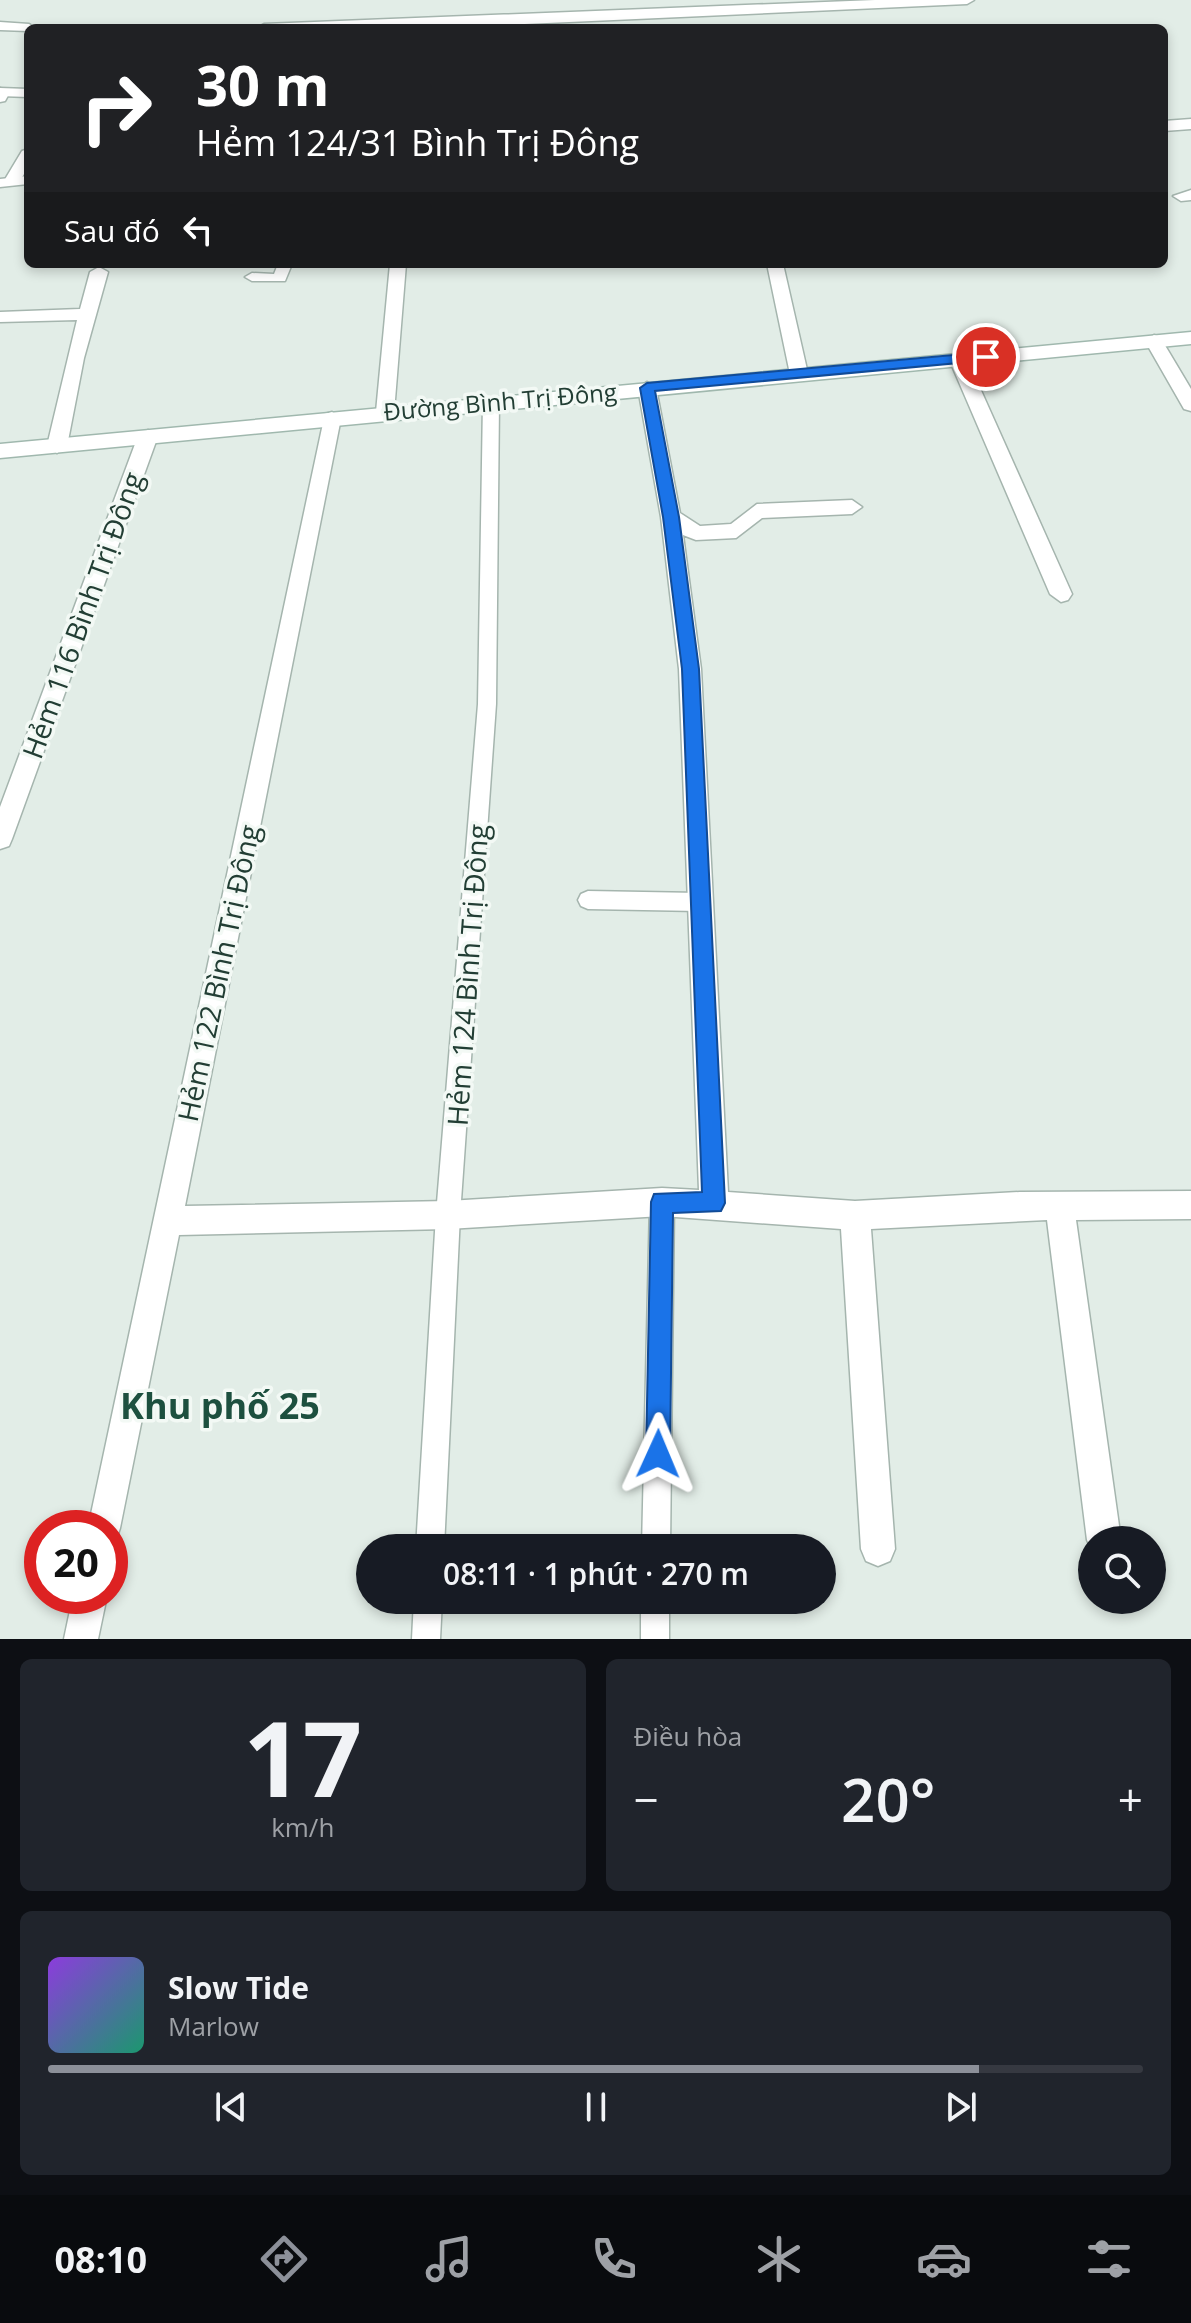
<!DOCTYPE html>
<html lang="vi">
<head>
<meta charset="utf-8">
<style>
	body { margin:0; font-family:"Open Sans",sans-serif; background:#20242c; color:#f1f3f6; height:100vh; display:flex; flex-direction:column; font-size:30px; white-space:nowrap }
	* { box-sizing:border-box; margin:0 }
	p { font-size:26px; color:#9ea1a6 }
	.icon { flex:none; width:44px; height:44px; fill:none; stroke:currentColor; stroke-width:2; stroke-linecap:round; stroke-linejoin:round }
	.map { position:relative; height:1639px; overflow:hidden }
	.details { display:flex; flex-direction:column; gap:20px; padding:20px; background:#0d0f14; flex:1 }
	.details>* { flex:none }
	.guide { position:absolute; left:24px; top:24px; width:1144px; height:244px; border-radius:12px; box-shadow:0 4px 12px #0003; background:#202124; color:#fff; overflow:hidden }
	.buttons { position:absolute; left:1078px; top:1526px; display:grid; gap:16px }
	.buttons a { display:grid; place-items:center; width:88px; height:88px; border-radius:50%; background:#171b24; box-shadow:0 4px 12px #0003; font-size:40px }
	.speed { position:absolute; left:24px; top:1510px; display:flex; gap:16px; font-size:40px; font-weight:700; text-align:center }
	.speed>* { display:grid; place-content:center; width:104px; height:104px; border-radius:50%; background:#171b24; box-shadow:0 4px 12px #0003; line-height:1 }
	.speed .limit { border:12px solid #d22; background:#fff; color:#111 }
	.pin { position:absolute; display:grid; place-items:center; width:68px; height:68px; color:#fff; margin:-34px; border:4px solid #fff; border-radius:50%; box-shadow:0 2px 8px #0007 }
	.me { position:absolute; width:88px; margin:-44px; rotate:1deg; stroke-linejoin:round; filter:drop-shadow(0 0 6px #0008) }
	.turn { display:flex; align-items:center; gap:28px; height:168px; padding:0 40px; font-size:36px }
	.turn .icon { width:104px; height:104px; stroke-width:2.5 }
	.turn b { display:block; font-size:56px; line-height:68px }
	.then { display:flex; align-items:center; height:76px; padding:0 40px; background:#0003; gap:16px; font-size:30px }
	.big { font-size:60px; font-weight:600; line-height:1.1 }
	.details .card { flex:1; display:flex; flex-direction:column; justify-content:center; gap:12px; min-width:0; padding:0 28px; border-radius:12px; background:#20242c }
	.details .dial { align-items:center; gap:0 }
	.dial b { font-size:104px; line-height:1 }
	.song { display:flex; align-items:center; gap:24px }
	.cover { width:96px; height:96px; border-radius:12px; background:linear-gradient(135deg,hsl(270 70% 55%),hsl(160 70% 35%)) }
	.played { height:8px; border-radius:4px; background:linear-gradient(90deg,#8c9099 85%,#363941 85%) }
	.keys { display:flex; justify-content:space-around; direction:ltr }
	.heat { display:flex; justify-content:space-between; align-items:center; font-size:44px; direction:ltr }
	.details .tiles { flex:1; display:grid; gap:20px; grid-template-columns:1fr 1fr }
	.card:last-child { grid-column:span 2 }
	.trip { position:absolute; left:356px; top:1534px; width:480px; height:80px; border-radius:40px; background:#171b24; box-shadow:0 4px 12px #0003; font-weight:600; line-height:80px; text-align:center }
	.menu { display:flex; height:128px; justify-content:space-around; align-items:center; background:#090b0e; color:#9ea1a6 }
	.menu .icon { width:56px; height:56px }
	.menu .current { color:#8c9099 }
	.menu b { font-size:36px; color:#f1f3f6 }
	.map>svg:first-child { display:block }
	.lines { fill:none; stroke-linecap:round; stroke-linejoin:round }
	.lane-casing { stroke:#a5b5ae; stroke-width:3 }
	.street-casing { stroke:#a5b5ae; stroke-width:3 }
	.secondary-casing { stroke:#a0b8ae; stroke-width:3 }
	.lane { fill:#fff; fill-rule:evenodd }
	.street { fill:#fff; fill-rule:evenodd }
	.secondary { fill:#fff; fill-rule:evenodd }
	.route { fill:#1a73e8; stroke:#114b97; stroke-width:2 }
	.labels { text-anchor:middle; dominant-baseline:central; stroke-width:7; stroke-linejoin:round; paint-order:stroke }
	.far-street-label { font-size:24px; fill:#223e34; stroke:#f3f9f5 }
	.street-label { font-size:28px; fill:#223e34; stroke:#f3f9f5 }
	.near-neighbourhood-label { font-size:36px; font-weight:bold; fill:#1d503f; stroke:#f3f9f5 }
</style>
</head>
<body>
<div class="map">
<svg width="1191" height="1639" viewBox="0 0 1191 1639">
	<rect width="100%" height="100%" fill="#e2ede7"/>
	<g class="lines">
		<g class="lane-casing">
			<path id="lane" d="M0,22L29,24L35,28H28V31L0,30Z
				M0,88L28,89V97L0,96Z
				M28,176V184L0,187V179Z
				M278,264H292L285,281H252L245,277L252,273L274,274Z
				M491,397L499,402L496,704L460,1215L444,1548H416L436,1215L478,704L483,402Z
				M588,891L699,893L706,896L709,902L706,908L699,911L588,909L581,906L578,900L581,894Z
				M662,1190L670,1194L674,1202L670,1548H642L650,1202L654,1194Z
				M414,1600H442L440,1639H412Z
				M641,1600H669V1639H641Z"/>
		</g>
		<g class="street-casing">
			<path id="street" d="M875,0H974L967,4L435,28H257L264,24Z
				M0,88L10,92L5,101L0,102Z
				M1191,119V129L1164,131V121Z
				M28,149V167L20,181L6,184L4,181L22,151Z
				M1191,190V200L1181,201L1173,196Z
				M390,264H406L394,412L385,418L376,412Z
				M767,264H783L808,374L806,378H792L790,374Z
				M99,267L108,272L84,358L67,446L57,453L47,446L77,320L0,322V312L80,309L90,272Z
				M1154,335L1160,337L1191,389V411L1184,409L1145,341Z
				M958,353L967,359L1072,594L1068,600L1061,602L1050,594L949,359Z
				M647,382L656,388L680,513L700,526L731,524L757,504L852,500L862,507L852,514L762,518L736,538L696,540L683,535L701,669L728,1192L855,1201L1020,1192L1191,1191V1219L1076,1220L1121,1540H1092V1551L1087,1540L1047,1220L871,1229L895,1549L890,1561L878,1566L866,1561L861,1549L841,1229L662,1216L448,1229L179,1235L120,1528L116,1540L110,1542V1528H88L325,414L332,412L341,418L185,1206L448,1201L662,1188L699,1190L679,669L661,517L638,388Z
				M148,430L158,436L12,839L9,846L0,849V807L138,436Z
				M73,1596H107L98,1639H64Z"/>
		</g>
		<g class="secondary-casing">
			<path id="secondary" d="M1191,332V344L0,458V444Z"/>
		</g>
		<use href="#lane" class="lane"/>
		<use href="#street" class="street"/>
		<use href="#secondary" class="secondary"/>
	</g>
	<path class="route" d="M986,352L993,357L991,360L655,391L679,517L699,669L725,1203L721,1211L673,1213L670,1454L666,1462L658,1466L649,1462L646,1454L651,1202L654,1194L702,1192L682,669L663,517L640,388L647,383Z"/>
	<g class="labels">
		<g class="far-street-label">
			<text transform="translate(500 401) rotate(-5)">Đường Bình Trị Đông</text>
		</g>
		<g class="street-label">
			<text transform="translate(82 615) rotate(-70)">Hẻm 116 Bình Trị Đông</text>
			<text transform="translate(218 973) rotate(-78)">Hẻm 122 Bình Trị Đông</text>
			<text transform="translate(467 975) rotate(-86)">Hẻm 124 Bình Trị Đông</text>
		</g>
		<g class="near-neighbourhood-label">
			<text x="220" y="1405">Khu phố 25</text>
		</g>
	</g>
</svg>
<div class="buttons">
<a><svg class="icon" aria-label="search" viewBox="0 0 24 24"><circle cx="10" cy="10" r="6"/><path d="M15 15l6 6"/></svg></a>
</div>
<div class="speed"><div class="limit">20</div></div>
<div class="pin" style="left:986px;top:357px;background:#d93025"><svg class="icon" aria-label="arrive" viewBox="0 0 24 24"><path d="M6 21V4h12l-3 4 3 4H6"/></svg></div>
<svg class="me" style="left:658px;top:1454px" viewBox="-20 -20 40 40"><path d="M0-17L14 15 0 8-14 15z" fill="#1a73e8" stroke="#fff" stroke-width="4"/></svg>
<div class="trip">08:11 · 1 phút · 270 m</div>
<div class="guide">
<div class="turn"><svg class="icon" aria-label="right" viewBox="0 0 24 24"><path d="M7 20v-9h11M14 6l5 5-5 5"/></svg><div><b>30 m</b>Hẻm 124/31 Bình Trị Đông</div></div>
<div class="then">Sau đó<svg class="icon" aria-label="left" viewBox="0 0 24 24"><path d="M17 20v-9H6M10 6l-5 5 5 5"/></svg></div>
</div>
</div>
<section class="details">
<div class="tiles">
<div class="card dial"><b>17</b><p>km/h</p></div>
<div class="card"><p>Điều hòa</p>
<div class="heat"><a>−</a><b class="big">20°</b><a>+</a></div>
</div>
<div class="card">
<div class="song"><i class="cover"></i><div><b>Slow Tide</b><p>Marlow</p></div></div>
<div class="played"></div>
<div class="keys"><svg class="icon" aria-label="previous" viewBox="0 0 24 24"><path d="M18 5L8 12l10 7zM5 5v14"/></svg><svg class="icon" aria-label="pause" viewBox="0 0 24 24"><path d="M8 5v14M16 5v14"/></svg><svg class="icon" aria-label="next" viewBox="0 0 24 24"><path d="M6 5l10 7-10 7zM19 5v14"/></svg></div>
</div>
</div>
</section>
<nav class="menu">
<b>08:10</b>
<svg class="icon current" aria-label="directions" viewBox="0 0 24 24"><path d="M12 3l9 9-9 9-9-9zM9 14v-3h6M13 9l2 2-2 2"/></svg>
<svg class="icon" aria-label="music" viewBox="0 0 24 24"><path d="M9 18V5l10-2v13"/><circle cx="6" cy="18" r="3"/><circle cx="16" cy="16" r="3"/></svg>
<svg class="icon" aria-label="phone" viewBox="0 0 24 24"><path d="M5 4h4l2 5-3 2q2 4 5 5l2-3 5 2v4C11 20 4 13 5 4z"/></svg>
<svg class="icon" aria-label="climate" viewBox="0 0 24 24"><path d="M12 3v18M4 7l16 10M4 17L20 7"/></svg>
<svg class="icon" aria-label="car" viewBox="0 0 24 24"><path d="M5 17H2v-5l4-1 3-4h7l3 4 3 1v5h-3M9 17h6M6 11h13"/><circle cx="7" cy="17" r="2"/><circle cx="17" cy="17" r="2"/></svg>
<svg class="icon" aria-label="filters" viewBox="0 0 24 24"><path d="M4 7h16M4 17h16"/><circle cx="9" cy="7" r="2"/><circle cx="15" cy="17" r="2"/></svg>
</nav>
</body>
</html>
